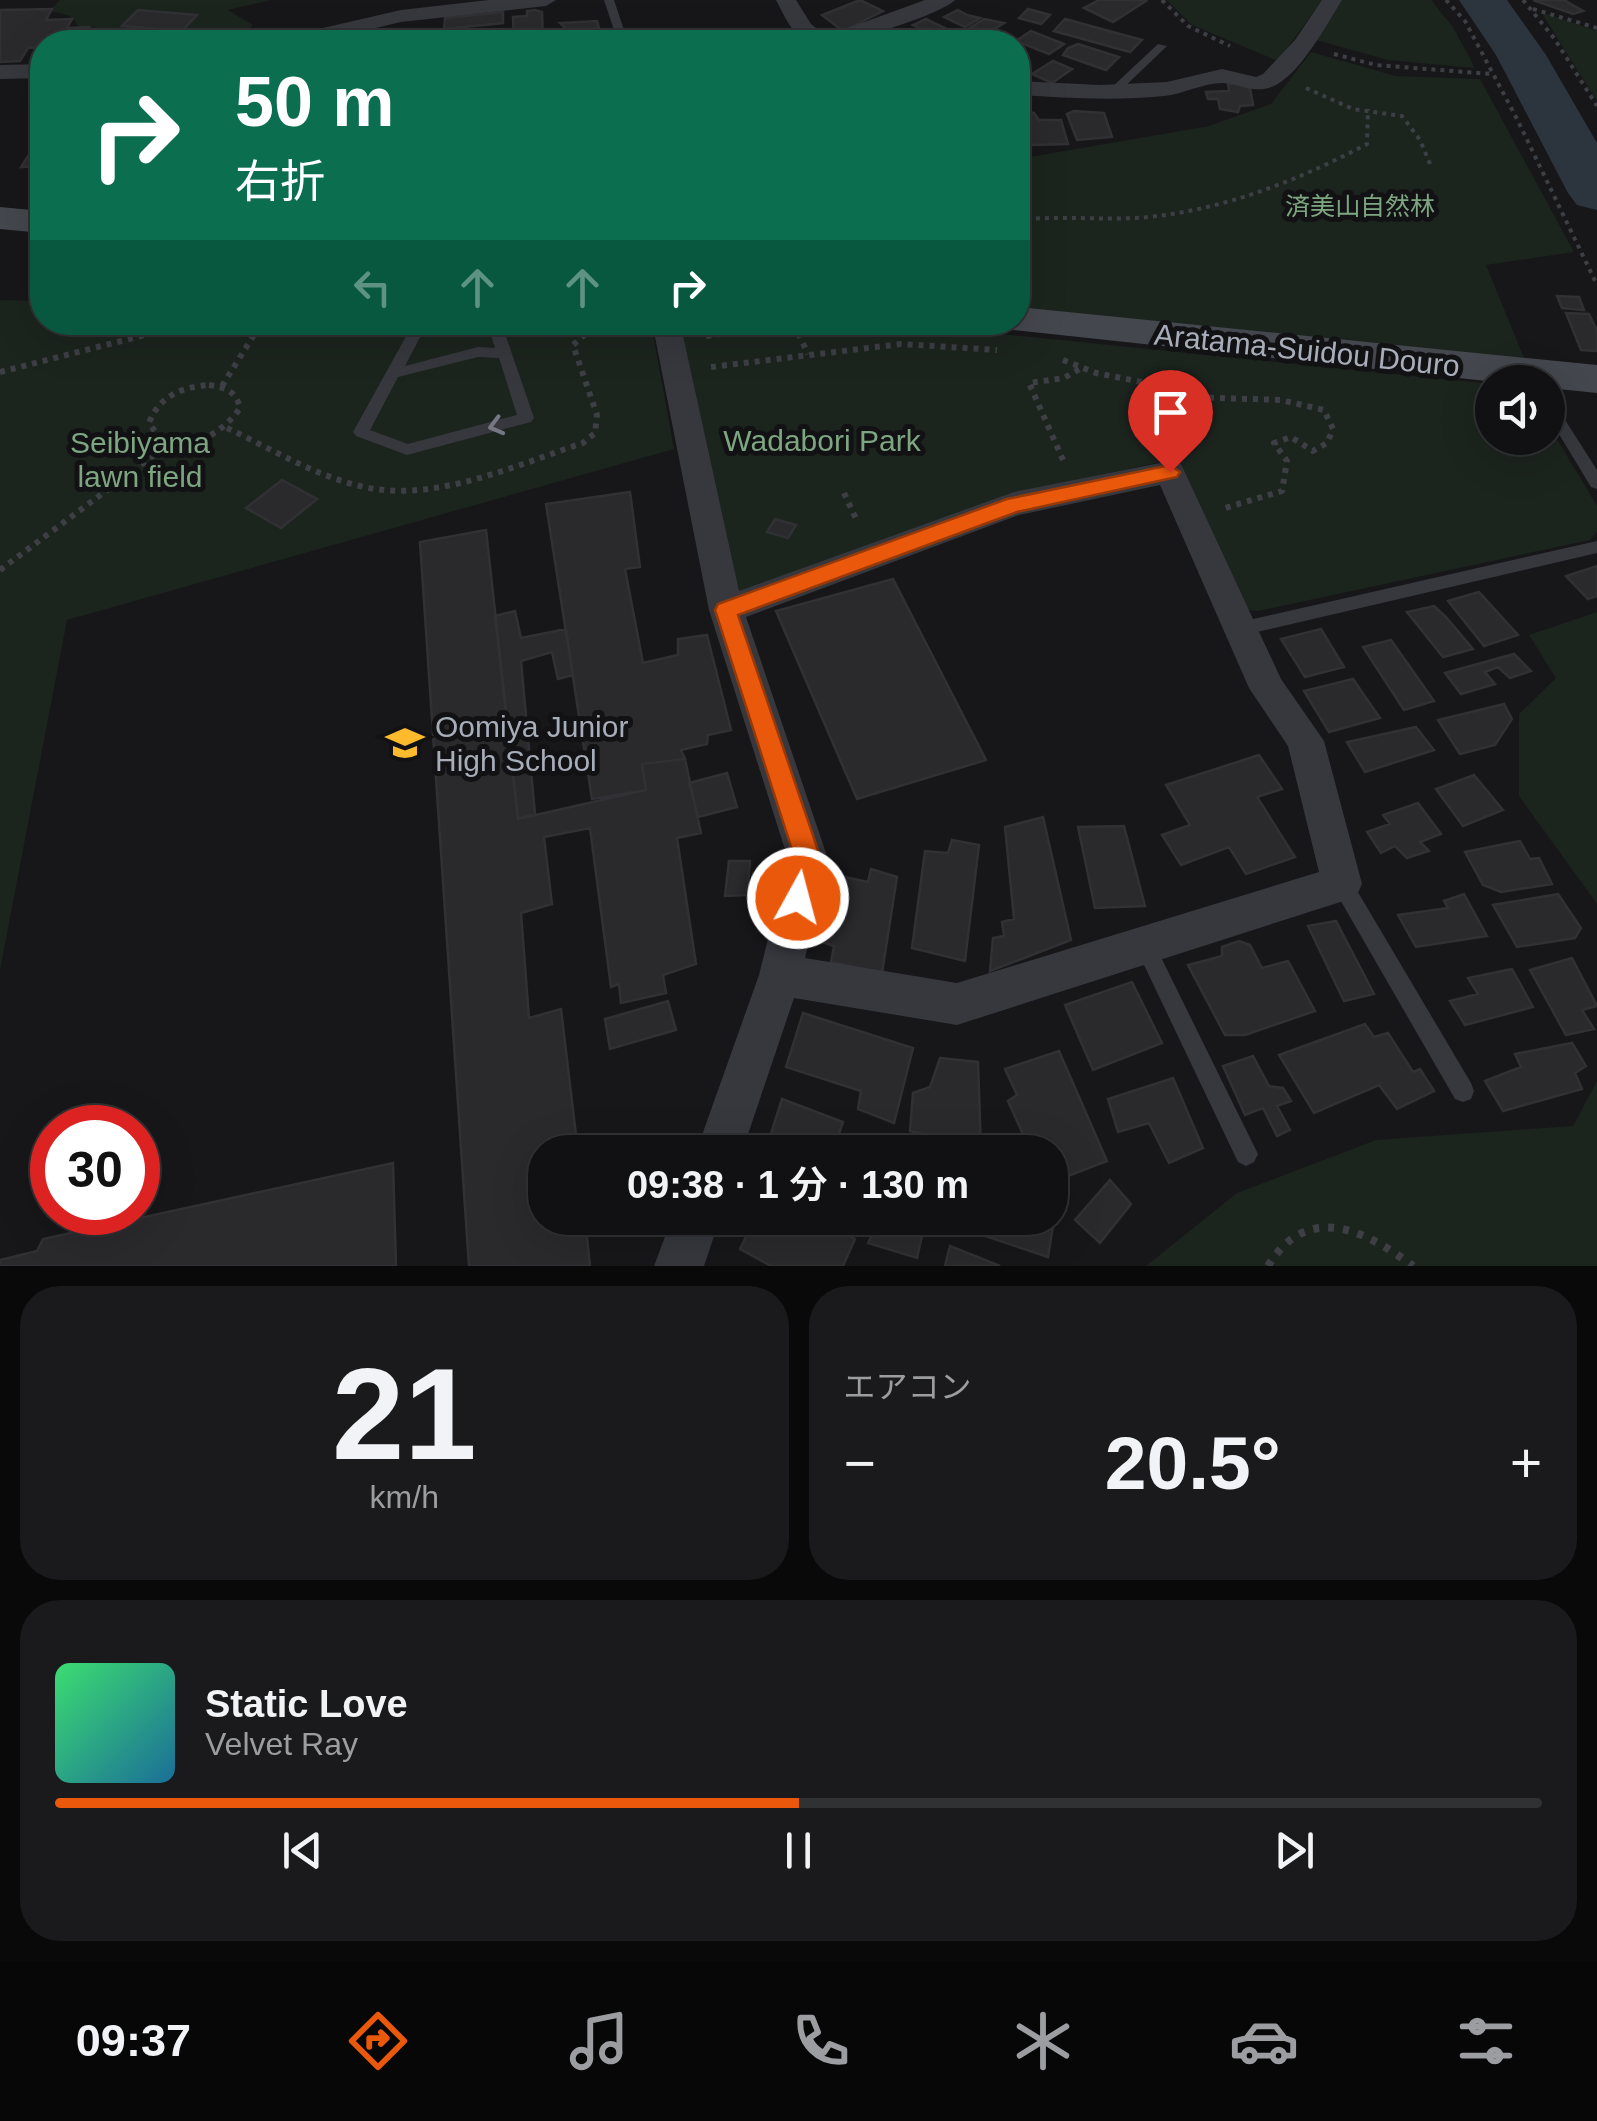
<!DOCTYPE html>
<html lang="ja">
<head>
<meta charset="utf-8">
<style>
	body { margin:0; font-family:Helvetica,"Noto Sans JP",sans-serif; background:#1a1a1c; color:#f1f3f6; height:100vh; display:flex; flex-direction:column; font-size:38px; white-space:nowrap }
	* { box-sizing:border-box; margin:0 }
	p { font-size:32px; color:#9c9da0 }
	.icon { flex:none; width:55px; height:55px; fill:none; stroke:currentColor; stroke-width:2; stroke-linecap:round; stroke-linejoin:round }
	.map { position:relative; height:1266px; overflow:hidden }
	.side { display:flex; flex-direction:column; gap:20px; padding:20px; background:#09090a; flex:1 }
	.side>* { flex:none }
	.hud { position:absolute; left:30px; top:30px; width:1000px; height:305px; border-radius:40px; box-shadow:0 10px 40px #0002,0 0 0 2px #303133; background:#0b6e4f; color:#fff; overflow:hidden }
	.buttons { position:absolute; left:1475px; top:365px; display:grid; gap:20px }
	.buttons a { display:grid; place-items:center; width:90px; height:90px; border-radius:50%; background:#111113; box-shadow:0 10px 40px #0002,0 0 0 2px #303133; font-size:50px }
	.speed { position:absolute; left:30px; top:1105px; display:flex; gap:20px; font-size:50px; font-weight:700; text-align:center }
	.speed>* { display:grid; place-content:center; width:130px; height:130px; border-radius:50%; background:#111113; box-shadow:0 10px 40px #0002,0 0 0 2px #303133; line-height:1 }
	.speed .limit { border:15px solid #d22; background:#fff; color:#111 }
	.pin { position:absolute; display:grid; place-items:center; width:85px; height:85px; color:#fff; margin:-102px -42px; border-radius:50% 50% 50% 0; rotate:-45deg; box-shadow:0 0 10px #0007 }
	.pin .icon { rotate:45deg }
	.me { position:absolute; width:110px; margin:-55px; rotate:7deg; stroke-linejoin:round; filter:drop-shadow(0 0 8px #0008) }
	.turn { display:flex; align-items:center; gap:35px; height:210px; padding:0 40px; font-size:45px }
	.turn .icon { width:130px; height:130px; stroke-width:2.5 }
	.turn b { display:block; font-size:70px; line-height:85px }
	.lanes { display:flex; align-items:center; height:95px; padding:0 40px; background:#0003; justify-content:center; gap:50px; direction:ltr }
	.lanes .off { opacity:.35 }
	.big { font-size:75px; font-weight:600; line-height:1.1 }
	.side .widget { flex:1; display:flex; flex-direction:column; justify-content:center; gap:15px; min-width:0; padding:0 35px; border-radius:40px; background:#1a1a1c }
	.side .dial { align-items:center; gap:0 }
	.dial b { font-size:130px; line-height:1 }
	.song { display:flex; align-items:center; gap:30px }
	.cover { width:120px; height:120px; border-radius:15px; background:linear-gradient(135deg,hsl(140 70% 55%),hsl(200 70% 35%)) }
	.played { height:10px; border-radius:5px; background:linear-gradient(90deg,#ea580c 50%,#303133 50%) }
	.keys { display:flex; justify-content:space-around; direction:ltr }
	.heat { display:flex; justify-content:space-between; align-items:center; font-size:55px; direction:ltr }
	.side .tiles { flex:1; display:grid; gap:20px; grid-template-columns:1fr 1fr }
	.widget:last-child { grid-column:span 2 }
	.trip { position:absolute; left:528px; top:1135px; width:540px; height:100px; border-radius:40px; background:#111113; box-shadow:0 10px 40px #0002,0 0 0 2px #303133; font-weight:600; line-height:100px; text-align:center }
	.dock { display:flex; height:160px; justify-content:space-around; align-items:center; background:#070708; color:#9c9da0 }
	.dock .icon { width:70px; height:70px }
	.dock .current { color:#ea580c }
	.dock b { font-size:45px; color:#f1f3f6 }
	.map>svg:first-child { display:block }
	.green { fill:#1c241e }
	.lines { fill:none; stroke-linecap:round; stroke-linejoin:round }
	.river { fill:#2c353e; fill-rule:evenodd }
	.building { fill:#2a2a2d; stroke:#313135; stroke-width:2.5 }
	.path-far2 { stroke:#3d3f45; stroke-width:4; stroke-dasharray:4 5; stroke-linecap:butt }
	.path-far1 { stroke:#3d3f45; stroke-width:6; stroke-dasharray:5 6; stroke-linecap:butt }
	.path { stroke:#3d3f45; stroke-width:8; stroke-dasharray:6 9; stroke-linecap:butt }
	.service { fill:#37383e; fill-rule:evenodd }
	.minor { fill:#37383e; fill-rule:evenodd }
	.secondary { fill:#45474e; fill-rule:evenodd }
	.oneway { stroke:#757882 }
	.route { fill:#ea580c; stroke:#983908; stroke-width:2.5 }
	.labels { text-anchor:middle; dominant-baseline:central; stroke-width:10; stroke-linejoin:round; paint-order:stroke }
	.far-park-label { font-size:25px; fill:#7ea581; stroke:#121214 }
	.street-label { font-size:30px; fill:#a8adba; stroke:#121214 }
	.park-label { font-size:30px; fill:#7ea581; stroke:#121214 }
	.poi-label { font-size:30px; fill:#a8adba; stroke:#121214; text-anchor:start }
</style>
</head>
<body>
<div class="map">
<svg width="1597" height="1266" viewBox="0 0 1597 1266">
	<rect width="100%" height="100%" fill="#171719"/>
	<path class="green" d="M60,0H271L228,10L253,25L238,40L57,42L73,40L78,25L70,16L50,11Z
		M1167,0H1322L1278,61L1192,25Z
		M1342,0H1431L1453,27L1475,68L1388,60L1316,40Z
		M1541,12L1597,31V101Z
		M1311,52L1396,76L1480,79L1574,252L1486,265L1524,358L1018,308V159L1209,126L1271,104Z
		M0,300L42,301V322L651,323L674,449L67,620L0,970Z
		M676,323H893L1492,384V438H1548V424L1597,506V532L1590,540L1258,611L1242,610L1174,459L1027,491L741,594L730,588Z
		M1597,612V904L1519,796V714L1556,678L1529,635Z
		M1597,1081V1266H1146L1237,1193L1376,1140L1573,1126Z"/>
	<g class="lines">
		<path class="river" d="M1459,0H1507L1546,55L1597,143V210L1577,205L1568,193L1496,55Z"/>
	</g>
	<path class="building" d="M860,0L883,11L843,31L822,15Z
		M1099,0H1144L1146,1L1113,22L1084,8Z
		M1533,0H1564L1583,11L1573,14Z
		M52,9L46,20L72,19L67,28L89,27L80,42H42V52H36L40,47L28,48L20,61L0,62V10Z
		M1028,9L1050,15L1041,24L1019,18Z
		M138,10L197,15L182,31L122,26Z
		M535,10L542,12L543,42H514L513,17L527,16V11Z
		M958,10L967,15L980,18L965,27L944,17Z
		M503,12V23L444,29L445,18Z
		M926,19L953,32L941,39L913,25Z
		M984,19L1004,23L984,35L968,29Z
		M1065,19L1142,40L1130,52L1054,31Z
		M597,21L599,28L568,31L560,23Z
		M488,31V42H447L448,34Z
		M1031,31L1064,44L1049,54L1016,41Z
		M1078,44L1119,57L1106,70L1063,55L1068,48Z
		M1053,61L1072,69L1052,83L1032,74Z
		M1235,83L1250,88L1253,105L1240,106L1238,112L1220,109L1218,99H1208L1206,92L1229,91L1228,84Z
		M1074,111L1104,113L1112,137L1077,140L1067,114Z
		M1027,112L1034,113L1039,120H1061L1068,144L1032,145L1023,120L1029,119Z
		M33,148H42L39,166L21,167Z
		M1557,296L1579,297L1584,310L1562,308Z
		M1566,313L1589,314L1597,331V351L1581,350Z
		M282,480L317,499L281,528L246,508Z
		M630,492L640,567L625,569L643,663L678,655V639L707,635L731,730L708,735L707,744L681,750L685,759L642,764L646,790L592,799L546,504Z
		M775,519L796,525L788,538L767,532Z
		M486,530L518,819L646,790L642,764L685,759L701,833L677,838L696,964L663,975L666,993L621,1003L619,984L611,987L590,828L544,837L552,904L521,913L529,1018L561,1009L578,1152H545V1218H585L590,1266H469L420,542Z
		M1597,566V596L1588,599L1566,576Z
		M893,579L986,760L857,799L776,611Z
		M1479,592L1518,635L1484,646L1448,601Z
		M1434,606L1446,617L1473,649L1443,657L1407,612Z
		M515,611L521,638L566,629L573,675L558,679L552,652L521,661L535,814L518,819L495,616Z
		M1321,629L1344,667L1305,677L1281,639Z
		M1391,640L1434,701L1404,710L1363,647Z
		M1514,654L1531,671L1510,678L1498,667L1485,672L1495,684L1461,694L1445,673Z
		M1353,679L1380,718L1329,732L1304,691Z
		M1504,704L1512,719L1495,745L1460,754L1438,720Z
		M1416,727L1434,750L1365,772L1347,742Z
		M1259,755L1282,789L1257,797L1295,857L1246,874L1229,847L1181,865L1162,835L1190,825L1166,785Z
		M727,773L737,807L698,817L689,783Z
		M1474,775L1503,810L1463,826L1436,789Z
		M1418,803L1441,834L1420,842L1429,851L1407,858L1395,846L1381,853L1367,832L1390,824L1383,815Z
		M1043,817L1071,940L990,971L993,938L1004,936L1002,922L1014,919L1005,827Z
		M1124,826L1145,906L1095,908L1078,827Z
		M952,840L979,845L965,961L912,948L925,851L948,853Z
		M1520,841L1530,859L1539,858L1552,884L1501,892L1483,885L1465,852Z
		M729,861H750L747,895L725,896Z
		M871,869L897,877L882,973L831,962L834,946L822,942L830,892L838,895L840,876L868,882Z
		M1464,894L1487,936L1416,947L1398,915L1448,908L1444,901Z
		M1558,894L1581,928L1575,938L1517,947L1493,905Z
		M1336,921L1374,994L1344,1001L1308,926Z
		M1239,941L1250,945L1262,968L1288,961L1315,1011L1245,1035H1225L1188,965L1222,956V947Z
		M1572,958L1597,1006L1582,1010L1594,1029L1566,1035L1530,970Z
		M1512,969L1533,1007L1465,1025L1450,1001L1478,994L1468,978Z
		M1132,982L1162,1043L1093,1070L1065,1005Z
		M668,1001L676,1030L610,1049L605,1019Z
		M803,1013L913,1048L894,1123L858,1109L861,1091L786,1067Z
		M1365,1024L1374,1037L1388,1033L1413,1072L1420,1069L1434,1091L1397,1109L1379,1085L1314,1113L1279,1055Z
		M1572,1043L1586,1066L1575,1073L1582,1089L1503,1111L1485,1081L1521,1067L1515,1054Z
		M1059,1051L1107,1161L1050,1183V1152H1023L1030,1150L1008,1101L1017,1095L1005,1069Z
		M1253,1056L1269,1086L1283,1088L1291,1101L1277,1106L1290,1130L1277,1136L1263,1108L1245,1115L1223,1066Z
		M940,1058L978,1062L981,1151L950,1148L945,1139L910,1131L913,1093L930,1087Z
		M1173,1078L1203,1148L1169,1163L1149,1123L1118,1132L1108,1099Z
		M782,1099L843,1122L833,1152H797L768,1143Z
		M872,1140L921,1152H869Z
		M393,1163L396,1266H0V1260L37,1251L43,1239Z
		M1110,1180L1131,1204L1100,1243L1075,1220Z
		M755,1218H816L855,1239L843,1266H771L740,1249Z
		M881,1218H926L917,1258L868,1243Z
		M960,1218H1042V1221L1053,1226L1048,1257L958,1227Z
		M950,1246L1000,1266H945Z"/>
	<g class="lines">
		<path class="path-far2" d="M1162,0L1188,26L1230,46
			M1446,0L1465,21L1517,119L1597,285
			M1523,0L1554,38L1597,106
			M1533,9L1597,28
			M1334,54L1376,65L1491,74
			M1306,88L1353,109L1402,116L1420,140L1430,164
			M1018,220C1062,215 1105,221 1149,217C1226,209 1299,180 1367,144L1368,109"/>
		<path class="path-far1" d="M706,336L794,324L808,354
			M1063,360L1096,373L1167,387L1188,403L1199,416L1194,436L1180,441
			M711,367L901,344L997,350
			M0,372L172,328L214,324L258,330
			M209,385C225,387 236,391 240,408C220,438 172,462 149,423C159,396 182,387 209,385Z
			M222,386L262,322
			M1187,397L1281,400L1324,410L1333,429L1327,443L1313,451L1291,437L1274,443L1287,461L1282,491L1225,508
			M227,428C274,450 323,481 375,489C444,499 519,464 583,443L595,433L597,415L573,345L599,322
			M1063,460L1029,383L1064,378L1083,367
			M844,493L857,521
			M0,570L170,443"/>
		<path class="path" d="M1268,1266C1307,1202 1364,1229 1413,1266"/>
		<path class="service" d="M604,0H614L628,42H618Z
			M1158,44L1167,46L1118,93H1110V89Z
			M414,322H428L405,366L478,347L495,348L487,322H501L534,418L531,422L407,455L356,436L353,432ZM478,357L499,358L517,415L408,444L370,430L398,377Z
			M1548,400L1553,401L1597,470V489L1591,487L1548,416Z
			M1597,541V553L1240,636L1234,634L1231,629L1234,624L1240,622Z
			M1342,875L1349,877L1471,1083L1474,1091L1471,1099L1463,1102L1455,1099L1335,891L1332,884L1335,877Z
			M1144,934L1151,937L1254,1146L1258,1154L1254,1162L1246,1166L1238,1162L1134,944L1137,937Z"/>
		<path class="minor" d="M489,0H556L546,6L401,22L317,42H281L284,37L401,10Z
			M776,0H796L811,24L826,36L925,0H955C939,16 832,50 808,42C793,37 783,13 776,0Z
			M1322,0H1342C1327,24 1302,71 1276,85C1257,95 1243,85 1224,83C1205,82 1184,94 1164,96C1115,101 1066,98 1018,95V81L1100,85L1167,82L1222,69L1256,77L1263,74L1295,40Z
			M42,64V78L0,79V65Z
			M652,322H680L739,591L1014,492L1170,461L1181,464L1281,679L1324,741L1362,884L1356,897L957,1025L794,998L742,1152H696L759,975L788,859L709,610ZM1160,485L1249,688L1288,746L1319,872L957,983L805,958L828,859L746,617L1019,515Z
			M672,1218H720L704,1266H654Z"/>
		<path class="secondary" d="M0,207L42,211V233L0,229Z
			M1018,307L1597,365V393L1548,388V382H1496L1004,329L1000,322H1018Z"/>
	</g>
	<defs><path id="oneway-chevron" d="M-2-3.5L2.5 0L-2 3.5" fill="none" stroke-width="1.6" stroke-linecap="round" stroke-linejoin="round" transform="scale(2.5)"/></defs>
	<use class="oneway" href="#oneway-chevron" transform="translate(496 426) rotate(165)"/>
	<path class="route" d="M1170,465L1180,472L1177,477L1017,512L738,615L821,859L808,907L798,910L789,907L785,898L795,859L715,610L718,604L1007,499Z"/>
	<defs>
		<g id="school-bare" transform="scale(3)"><path d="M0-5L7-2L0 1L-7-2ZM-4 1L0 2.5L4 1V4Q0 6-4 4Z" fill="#fcba2c" stroke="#121214" stroke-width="2.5" paint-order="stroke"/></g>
	</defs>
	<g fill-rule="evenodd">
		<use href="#school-bare" x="405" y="743"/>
	</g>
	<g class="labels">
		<g class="far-park-label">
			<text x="1360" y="206">済美山自然林</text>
		</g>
		<g class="street-label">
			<text transform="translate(1307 350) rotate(6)">Aratama-Suidou Douro</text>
		</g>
		<g class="park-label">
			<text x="822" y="440">Wadabori Park</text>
			<text x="140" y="442">Seibiyama<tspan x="140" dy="34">lawn field</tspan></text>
		</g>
		<g class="poi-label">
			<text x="435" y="726">Oomiya Junior<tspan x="435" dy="34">High School</tspan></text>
		</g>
	</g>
</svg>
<div class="buttons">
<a><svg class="icon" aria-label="sound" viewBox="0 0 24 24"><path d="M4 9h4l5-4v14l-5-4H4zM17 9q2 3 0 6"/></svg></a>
</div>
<div class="speed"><div class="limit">30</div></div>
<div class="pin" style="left:1170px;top:472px;background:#d93025"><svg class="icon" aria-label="arrive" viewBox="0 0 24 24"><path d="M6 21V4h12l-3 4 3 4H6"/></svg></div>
<svg class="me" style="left:798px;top:898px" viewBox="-20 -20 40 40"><circle r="17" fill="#ea580c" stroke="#fff" stroke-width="3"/><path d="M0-11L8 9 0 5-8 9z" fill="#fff"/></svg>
<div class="trip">09:38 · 1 分 · 130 m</div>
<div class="hud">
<div class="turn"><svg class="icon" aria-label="right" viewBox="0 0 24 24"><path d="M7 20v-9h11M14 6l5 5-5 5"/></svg><div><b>50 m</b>右折</div></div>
<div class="lanes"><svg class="icon off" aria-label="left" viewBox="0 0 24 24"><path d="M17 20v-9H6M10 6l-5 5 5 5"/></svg><svg class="icon off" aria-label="ahead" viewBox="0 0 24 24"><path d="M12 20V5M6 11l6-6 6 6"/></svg><svg class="icon off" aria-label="ahead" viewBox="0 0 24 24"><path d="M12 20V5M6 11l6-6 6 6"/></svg><svg class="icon" aria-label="right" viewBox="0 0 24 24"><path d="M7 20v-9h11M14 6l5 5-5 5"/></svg></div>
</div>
</div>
<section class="side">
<div class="tiles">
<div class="widget dial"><b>21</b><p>km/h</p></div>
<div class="widget"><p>エアコン</p>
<div class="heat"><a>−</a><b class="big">20.5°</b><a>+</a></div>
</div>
<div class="widget">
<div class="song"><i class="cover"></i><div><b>Static Love</b><p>Velvet Ray</p></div></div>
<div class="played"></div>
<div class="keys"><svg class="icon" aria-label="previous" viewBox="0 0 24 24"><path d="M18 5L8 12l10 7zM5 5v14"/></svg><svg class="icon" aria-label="pause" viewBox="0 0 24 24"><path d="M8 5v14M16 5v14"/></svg><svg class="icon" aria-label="next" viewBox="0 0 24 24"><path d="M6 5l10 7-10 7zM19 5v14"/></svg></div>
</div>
</div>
</section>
<nav class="dock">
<b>09:37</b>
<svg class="icon current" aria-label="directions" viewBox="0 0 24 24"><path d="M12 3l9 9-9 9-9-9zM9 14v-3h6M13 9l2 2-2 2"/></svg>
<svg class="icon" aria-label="music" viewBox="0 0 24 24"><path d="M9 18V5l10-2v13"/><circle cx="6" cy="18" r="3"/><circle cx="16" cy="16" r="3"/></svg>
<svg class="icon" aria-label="phone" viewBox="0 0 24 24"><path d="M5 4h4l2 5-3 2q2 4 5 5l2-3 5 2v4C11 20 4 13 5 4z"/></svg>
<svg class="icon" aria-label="climate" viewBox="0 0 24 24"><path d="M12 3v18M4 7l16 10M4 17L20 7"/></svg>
<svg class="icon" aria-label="car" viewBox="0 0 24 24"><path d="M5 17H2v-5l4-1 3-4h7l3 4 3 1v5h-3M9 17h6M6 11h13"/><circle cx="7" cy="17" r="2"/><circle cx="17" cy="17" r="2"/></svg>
<svg class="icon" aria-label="filters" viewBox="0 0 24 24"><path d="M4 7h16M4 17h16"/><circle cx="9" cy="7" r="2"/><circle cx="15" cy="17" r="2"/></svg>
</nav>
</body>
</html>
